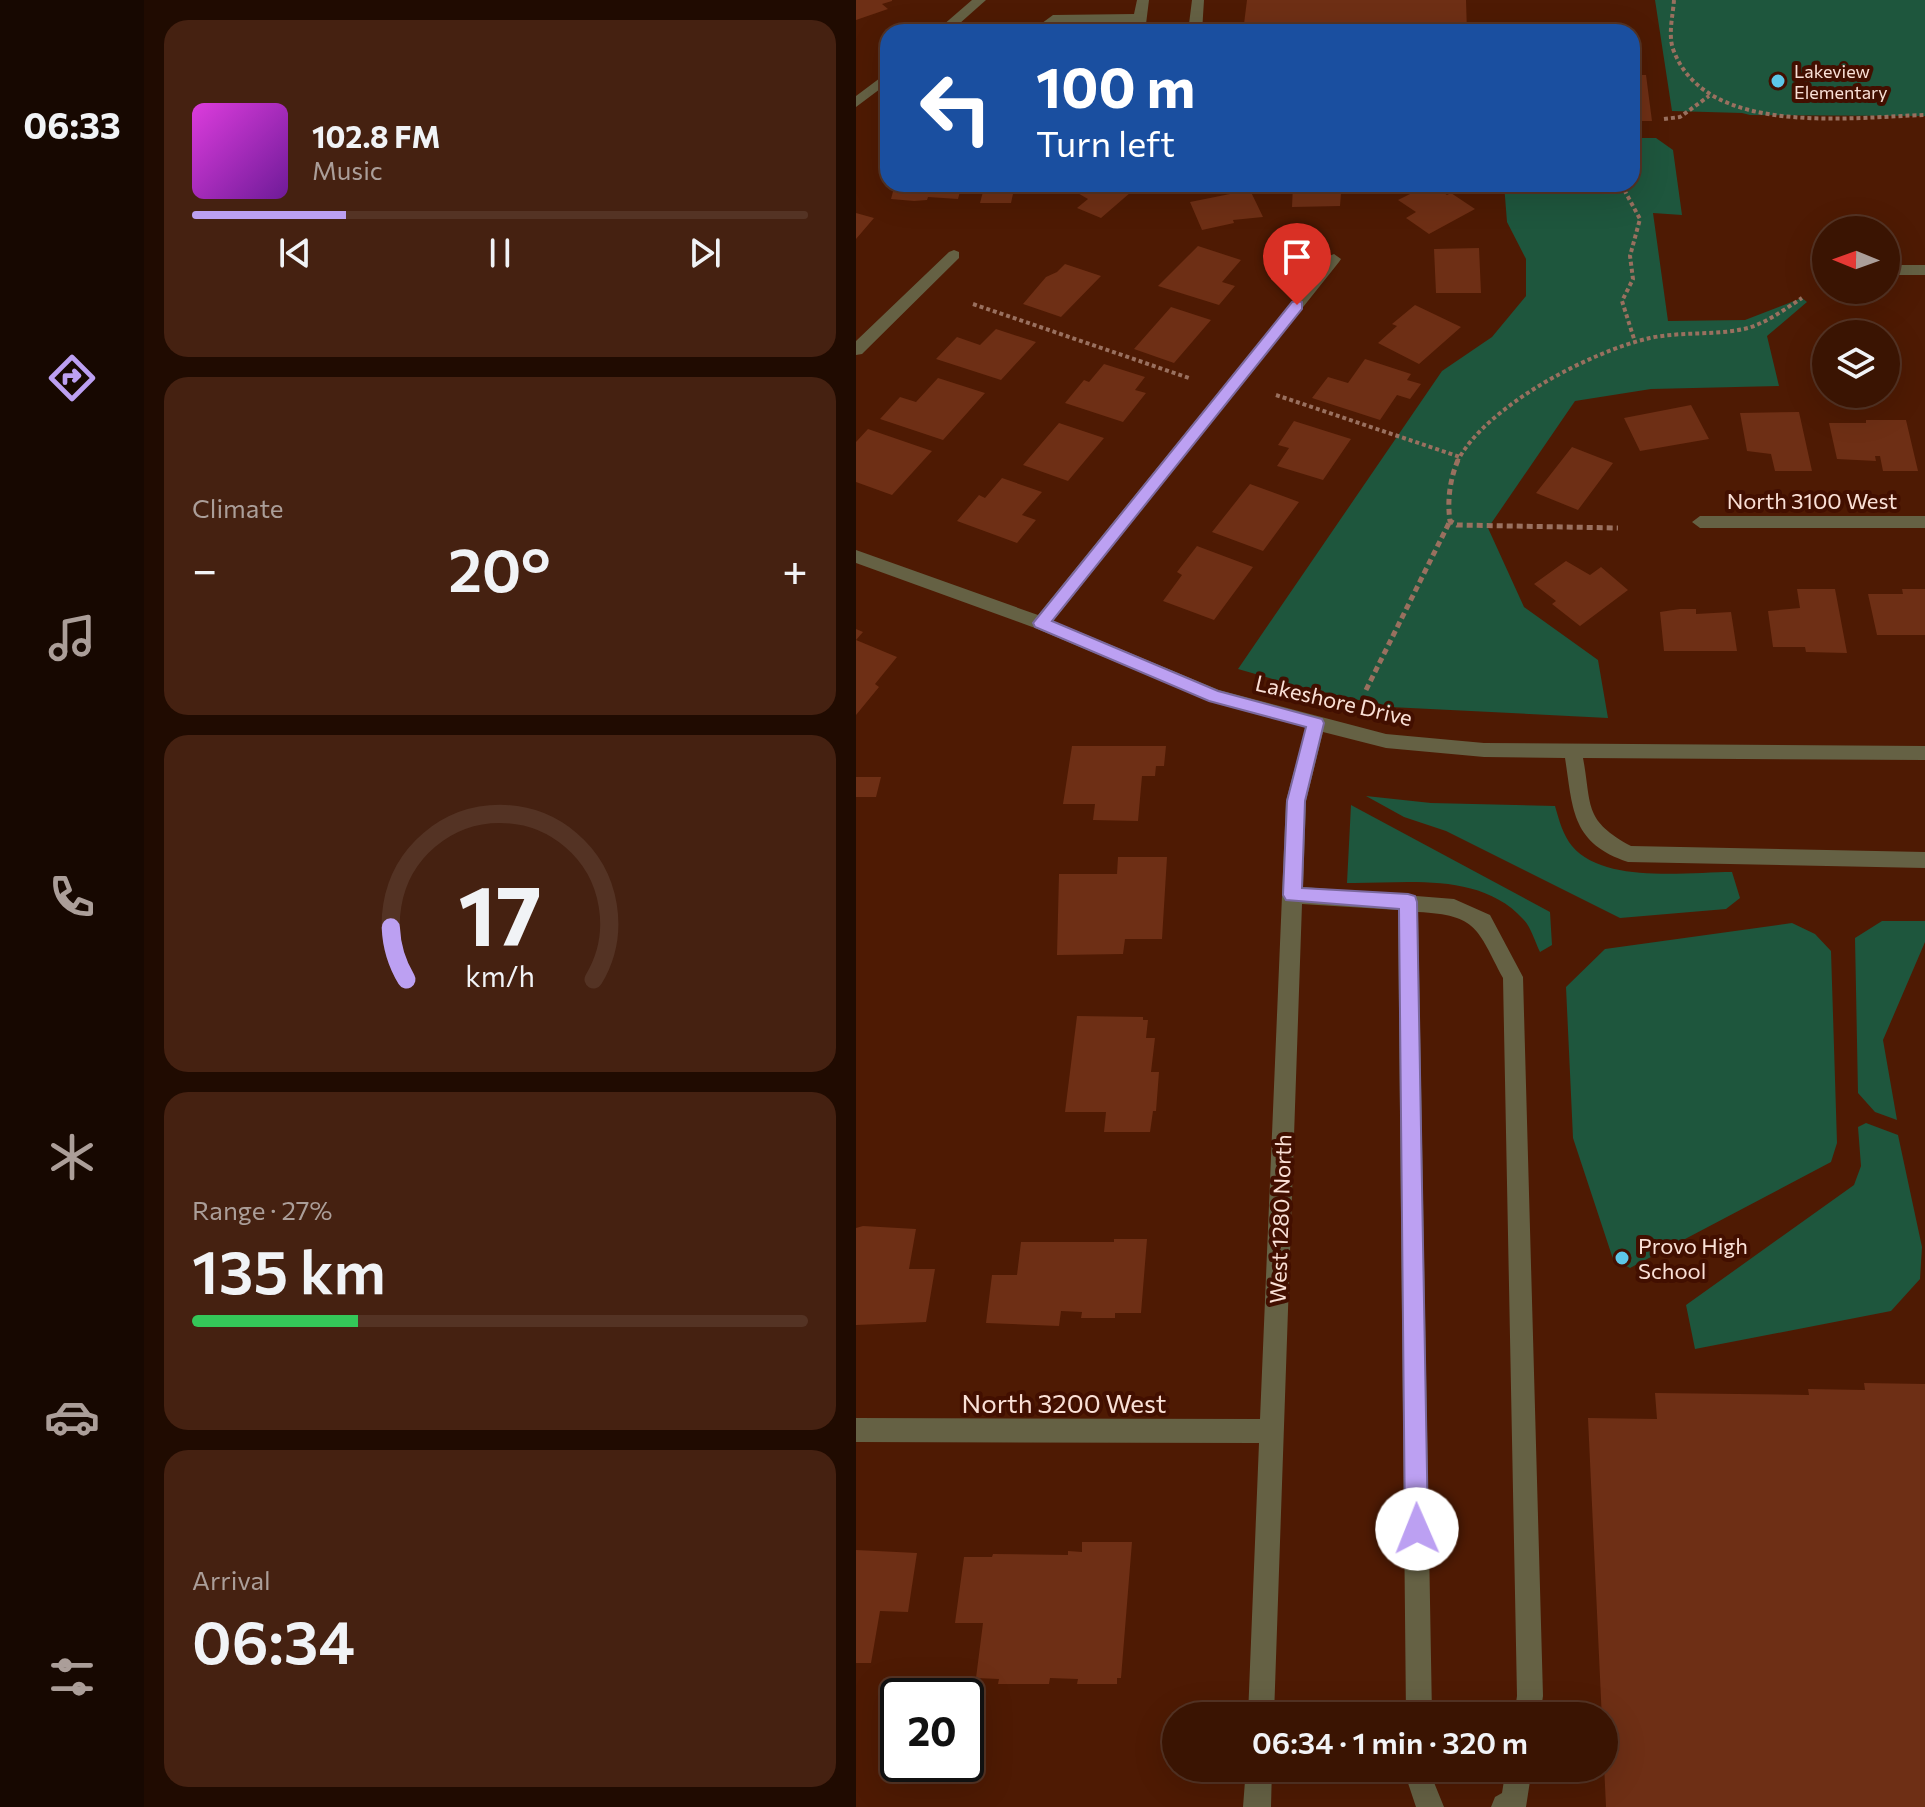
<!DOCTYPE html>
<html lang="en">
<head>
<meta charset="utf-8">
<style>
	body { margin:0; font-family:Commissioner,sans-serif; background:#452111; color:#f1f3f6; height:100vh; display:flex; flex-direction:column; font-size:30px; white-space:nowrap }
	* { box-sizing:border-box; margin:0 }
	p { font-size:26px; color:#ab9e99 }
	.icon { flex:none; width:44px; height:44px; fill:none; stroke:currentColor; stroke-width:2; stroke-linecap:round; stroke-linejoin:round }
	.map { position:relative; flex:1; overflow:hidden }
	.panel { display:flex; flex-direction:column; gap:20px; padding:20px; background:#200b01; width:712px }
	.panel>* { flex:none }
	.hud { position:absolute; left:24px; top:24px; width:760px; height:168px; border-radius:24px; box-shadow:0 8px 32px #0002,0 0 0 2px #543324; background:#1a4fa0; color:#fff; overflow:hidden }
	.needle { width:52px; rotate:271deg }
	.buttons { position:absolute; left:956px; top:216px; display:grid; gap:16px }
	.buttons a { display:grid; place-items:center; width:88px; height:88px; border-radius:50%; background:#3a1402; box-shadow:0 8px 32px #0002,0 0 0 2px #543324; font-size:40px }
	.speed { position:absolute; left:24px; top:1678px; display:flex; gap:16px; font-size:40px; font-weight:700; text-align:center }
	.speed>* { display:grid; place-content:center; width:104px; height:104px; border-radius:50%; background:#3a1402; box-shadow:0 8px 32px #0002,0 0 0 2px #543324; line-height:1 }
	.speed .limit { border:4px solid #111; border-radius:12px; background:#fff; color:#111 }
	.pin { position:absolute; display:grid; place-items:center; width:68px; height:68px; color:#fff; margin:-82px -34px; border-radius:50% 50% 50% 0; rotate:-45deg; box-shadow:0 0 8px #0007 }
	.pin .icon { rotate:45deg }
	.me { position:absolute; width:88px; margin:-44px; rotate:359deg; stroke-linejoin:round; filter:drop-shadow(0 0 6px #0008) }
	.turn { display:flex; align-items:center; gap:28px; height:168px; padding:0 24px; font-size:36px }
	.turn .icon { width:104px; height:104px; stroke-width:2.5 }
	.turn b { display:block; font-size:56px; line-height:68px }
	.big { font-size:60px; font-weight:600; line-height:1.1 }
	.panel .card { flex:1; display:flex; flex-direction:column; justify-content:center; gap:12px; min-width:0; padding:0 28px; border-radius:24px; background:#452111 }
	.panel .dial { align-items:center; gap:0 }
	.dial svg { height:208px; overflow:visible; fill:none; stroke:#543324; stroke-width:7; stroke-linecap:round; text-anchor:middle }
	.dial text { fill:#f1f3f6; stroke:none }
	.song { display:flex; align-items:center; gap:24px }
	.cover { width:96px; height:96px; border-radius:12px; background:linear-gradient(135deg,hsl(300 70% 55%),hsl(280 70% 35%)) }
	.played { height:8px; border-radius:4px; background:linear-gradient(90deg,#bca0f2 25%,#543324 25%) }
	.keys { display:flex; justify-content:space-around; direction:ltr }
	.heat { display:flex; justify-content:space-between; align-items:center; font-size:44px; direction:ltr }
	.charge { height:12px; border-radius:6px; background:linear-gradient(90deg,#34c759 27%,#543324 0) }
	.trip { position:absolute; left:306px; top:1702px; width:456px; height:80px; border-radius:40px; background:#3a1402; box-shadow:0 8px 32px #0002,0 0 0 2px #543324; font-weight:600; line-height:80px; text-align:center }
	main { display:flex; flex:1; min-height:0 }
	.dock { display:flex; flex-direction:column; width:144px; justify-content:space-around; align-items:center; background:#170801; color:#ab9e99 }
	.dock .icon { width:56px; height:56px }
	.dock .active { color:#bca0f2 }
	.dock b { font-size:36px; color:#f1f3f6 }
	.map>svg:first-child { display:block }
	.green { fill:#1e563d }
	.building { fill:#6e2f15 }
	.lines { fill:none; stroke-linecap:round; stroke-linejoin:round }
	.path-far1 { stroke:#99705f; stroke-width:4; stroke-dasharray:4 3; stroke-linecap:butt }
	.path { stroke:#99705f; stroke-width:5; stroke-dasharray:6 4; stroke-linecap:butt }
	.minor { fill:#656144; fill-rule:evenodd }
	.route { fill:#bca0f2; stroke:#7a689d; stroke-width:2 }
	.poi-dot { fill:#5dc7e8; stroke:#420f00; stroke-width:3 }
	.labels { text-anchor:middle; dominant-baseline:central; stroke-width:8; stroke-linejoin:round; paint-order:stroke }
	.far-poi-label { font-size:18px; fill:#fae0d6; stroke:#420f00; text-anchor:start }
	.street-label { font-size:22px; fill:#fae0d6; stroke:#420f00 }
	.poi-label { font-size:22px; fill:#fae0d6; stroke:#420f00; text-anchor:start }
	.near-street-label { font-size:26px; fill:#fae0d6; stroke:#420f00 }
</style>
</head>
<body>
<main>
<nav class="dock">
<b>06:33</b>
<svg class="icon active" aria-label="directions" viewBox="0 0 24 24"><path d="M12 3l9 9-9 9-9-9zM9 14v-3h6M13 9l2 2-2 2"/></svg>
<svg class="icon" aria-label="music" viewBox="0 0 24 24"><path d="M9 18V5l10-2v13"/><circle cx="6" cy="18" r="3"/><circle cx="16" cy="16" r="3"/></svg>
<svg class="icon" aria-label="phone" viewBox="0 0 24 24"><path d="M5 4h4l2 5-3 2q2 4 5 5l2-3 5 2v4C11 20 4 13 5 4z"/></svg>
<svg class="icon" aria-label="climate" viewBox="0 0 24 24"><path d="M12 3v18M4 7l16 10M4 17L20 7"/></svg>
<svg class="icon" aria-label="car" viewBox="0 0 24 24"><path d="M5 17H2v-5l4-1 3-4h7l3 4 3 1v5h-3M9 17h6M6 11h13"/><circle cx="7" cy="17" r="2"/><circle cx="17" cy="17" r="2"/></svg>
<svg class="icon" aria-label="filters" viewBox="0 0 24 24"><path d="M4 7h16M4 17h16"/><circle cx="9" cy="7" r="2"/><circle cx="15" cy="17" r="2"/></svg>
</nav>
<section class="panel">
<div class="card">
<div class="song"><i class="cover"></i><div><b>102.8 FM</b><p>Music</p></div></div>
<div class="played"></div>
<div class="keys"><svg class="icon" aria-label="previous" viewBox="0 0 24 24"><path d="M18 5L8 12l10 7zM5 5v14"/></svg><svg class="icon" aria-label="pause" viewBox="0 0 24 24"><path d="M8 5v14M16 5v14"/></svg><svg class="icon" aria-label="next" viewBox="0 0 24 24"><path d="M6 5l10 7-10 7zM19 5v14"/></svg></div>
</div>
<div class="card"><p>Climate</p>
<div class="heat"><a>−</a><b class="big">20°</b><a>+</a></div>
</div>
<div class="card dial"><svg viewBox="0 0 100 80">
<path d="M14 69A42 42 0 1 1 86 69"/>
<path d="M14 69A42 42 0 0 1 8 49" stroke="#bca0f2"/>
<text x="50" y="56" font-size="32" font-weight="700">17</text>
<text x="50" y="72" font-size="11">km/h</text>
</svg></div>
<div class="card"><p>Range · 27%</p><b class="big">135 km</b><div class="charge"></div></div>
<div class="card"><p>Arrival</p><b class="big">06:34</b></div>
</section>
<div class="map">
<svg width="1069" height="1807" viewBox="0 0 1069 1807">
	<rect width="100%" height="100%" fill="#4e1a03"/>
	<path class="green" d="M799,0H1069V116L894,115L886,113L816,111Z
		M776,138H800L817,150L826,215L797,213L812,321L889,320L946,298L951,302L911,336L923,386L795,389L719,401L632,528L668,607L742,660L752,718L534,707L445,687L382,669L586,371L636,337L670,296V259L651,222L648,184H776Z
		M510,796L575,803L699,806C703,820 707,835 716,846C748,884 831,872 876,872L884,898L870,909L764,918L590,831L548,817Z
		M495,805L694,912L696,945L684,952C679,942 675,927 667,919C623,871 549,884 491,883Z
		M1026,921H1069V942L1027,1040L1041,1120L1019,1112L1002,1093L999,938Z
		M936,923L959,934L975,951L981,1143L975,1162L774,1268L757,1259L717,1138L710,987L749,949Z
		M1010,1123L1042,1135L1066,1247L1064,1279L1035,1311L839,1349L830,1305L998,1185L1005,1166L1002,1127Z"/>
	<path class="building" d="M0,0H36V1L26,4L32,9L0,20Z
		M391,0H610L611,32H387Z
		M776,75H790L796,121H776Z
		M39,184H106L102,199L72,197L71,200L58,201L35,199Z
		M129,184H197L195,194H157L155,203H124Z
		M218,184H282V186L245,218L221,208L232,199L213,188Z
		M437,184H512V193H485L484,206L436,207Z
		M574,184L591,195L595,193L619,209L573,234L550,218L560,212L542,200Z
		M394,190L407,217L377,220L378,223L346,230L334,202Z
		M0,213L18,218L0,239Z
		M342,246L385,260L366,282L379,286L363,305L302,286Z
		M623,248L625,293H580L578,249Z
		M209,264L245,276L205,317L167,304L190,277L201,272Z
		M559,305L605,327L563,364L522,343L541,326L536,324Z
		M315,307L355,320L318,363L278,349Z
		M140,329L180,342L145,380L80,359L101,337L124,345Z
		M509,359L555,374L551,380L565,384L554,399L541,395L524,420L456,398L472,377L492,383Z
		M248,364L289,377L279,390L290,393L267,422L209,403L228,380L233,382Z
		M82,378L129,393L87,440L24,419L44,397L60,402Z
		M835,405L853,439L784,451L768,418Z
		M943,412L956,471H919L915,454L891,451L884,413Z
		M1010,420H1050L1062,471H1027L1024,456H1019L1020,461L981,459L973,423H1010Z
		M438,421L495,439L467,480L421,466L433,448L422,445Z
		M203,423L248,438L212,481L167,465Z
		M12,429L76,451L36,495L0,482V442Z
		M716,447L757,463L722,510L680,493Z
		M146,478L186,492L166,515L180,520L161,543L101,521L123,495L129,498Z
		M394,484L443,502L407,551L356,532Z
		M341,546L397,567L358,620L307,601L326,575L321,572Z
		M710,561L734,575L745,567L772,590L724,626L696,604L700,601L678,584Z
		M941,589H979L991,653L950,652L949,647H917L912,611L944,608Z
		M1046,589H1069V635H1021L1012,594H1047Z
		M824,609H840V614L875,612L881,651H808L804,612Z
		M0,629L7,632L0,640L41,657L19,684L23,687L0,715Z
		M216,746H310L308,766H300L299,776H286L282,821L237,820L239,804H207Z
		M0,777H25L20,797H0Z
		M262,857H311L306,939H269L267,954L201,955L203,874H261Z
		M221,1016L287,1017V1020H292L290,1038H299L295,1072H303L300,1111H297L294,1132H248L250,1112H209Z
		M7,1226L60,1229L53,1269H79L70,1322L0,1325V1228Z
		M258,1239H291L285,1313H259V1318H225L226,1312L205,1311L203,1326L130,1323L136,1275H161L165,1242H258Z
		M1008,1383L1069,1384V1807H750L732,1418L801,1419L799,1393L953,1395L952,1389L1009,1390Z
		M226,1542H276L265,1678H261V1684H221L222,1679L194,1678L193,1684H142L143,1679L120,1678L127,1623H99L108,1557H136L137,1554L212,1555V1551L226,1552Z
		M0,1550L61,1553L52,1612L24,1611L15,1663H0Z"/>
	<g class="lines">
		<path class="path-far1" d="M818,0C817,15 812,34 817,49C849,138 995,117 1069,115
			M808,119L824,117L853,96
			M765,184L784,219L774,256L777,279L766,301L779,342
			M117,304L333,378
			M420,395L604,457
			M601,462C629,406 736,351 794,338C827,331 861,336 892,328C912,322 929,309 946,298"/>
		<path class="path" d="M602,460C594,479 591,500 594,521L601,525L762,528
			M510,690L594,521"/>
		<path class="minor" d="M116,0H130L94,32H79Z
			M281,0H293L289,32H275L277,22L200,23L189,32H174L197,15L278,14Z
			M336,0H348L346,32H332Z
			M32,72V83L0,107V96Z
			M98,250L103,252V258L6,354L0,355V341L93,252Z
			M478,254L485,259L483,262L197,621L363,690L530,734L628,743L1069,746V760L727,758C736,806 727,820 775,846L1069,852V868L772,862C715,843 717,809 709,758L628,757L530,748L467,732L450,801L447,887L598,899L634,915L667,977L687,1696L684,1716H658L661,1696L647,978C621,929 622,915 562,912L576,1716H550L542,910L446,904L418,1716H392L403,1443L0,1442V1418L404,1419L430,801L450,727L353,701L179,628L0,563V550L182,615L473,256Z
			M1030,265H1069V275H1030Z
			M844,516H1069V528H844L836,522Z
			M390,1768H416L415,1807H387Z
			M551,1768H577V1780L588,1807H560L551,1780Z
			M650,1768H676L670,1807H635L639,1797L646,1793Z"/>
	</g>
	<path class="route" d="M441,301L446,302V309L196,621L362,691L466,719L468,723L449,801L446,888L552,894L559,896L561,902L572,1529L569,1537L561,1541L553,1537L549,1529L543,909L430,900L427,895L431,801L450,727L353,701L179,627L177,623L436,302Z"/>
	<g class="poi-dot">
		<circle cx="922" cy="81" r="8"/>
		<circle cx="766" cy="1258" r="8"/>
	</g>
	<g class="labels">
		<g class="far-poi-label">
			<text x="938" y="71">Lakeview<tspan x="938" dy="21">Elementary</tspan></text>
		</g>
		<g class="street-label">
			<text x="956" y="500">North 3100 West</text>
			<text transform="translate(478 700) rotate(13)">Lakeshore Drive</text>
			<text transform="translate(424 1219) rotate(-88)">West 1280 North</text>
		</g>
		<g class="poi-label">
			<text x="782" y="1245">Provo High<tspan x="782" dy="25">School</tspan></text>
		</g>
		<g class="near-street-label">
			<text x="208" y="1402">North 3200 West</text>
		</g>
	</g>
</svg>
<div class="buttons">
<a><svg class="needle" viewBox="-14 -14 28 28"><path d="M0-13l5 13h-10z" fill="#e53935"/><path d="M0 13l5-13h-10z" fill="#ab9e99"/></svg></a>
<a><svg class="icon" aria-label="layers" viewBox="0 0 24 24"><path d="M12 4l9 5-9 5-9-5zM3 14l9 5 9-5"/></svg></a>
</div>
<div class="speed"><div class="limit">20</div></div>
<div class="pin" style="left:441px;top:305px;background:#d93025"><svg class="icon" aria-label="arrive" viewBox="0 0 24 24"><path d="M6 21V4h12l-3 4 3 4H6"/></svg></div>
<svg class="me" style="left:561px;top:1529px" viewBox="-20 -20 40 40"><circle r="19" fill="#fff"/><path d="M0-13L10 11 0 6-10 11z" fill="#bca0f2"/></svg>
<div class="trip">06:34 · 1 min · 320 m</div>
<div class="hud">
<div class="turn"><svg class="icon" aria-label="left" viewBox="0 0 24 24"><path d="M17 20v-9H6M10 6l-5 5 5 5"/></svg><div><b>100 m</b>Turn left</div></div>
</div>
</div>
</main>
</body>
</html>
